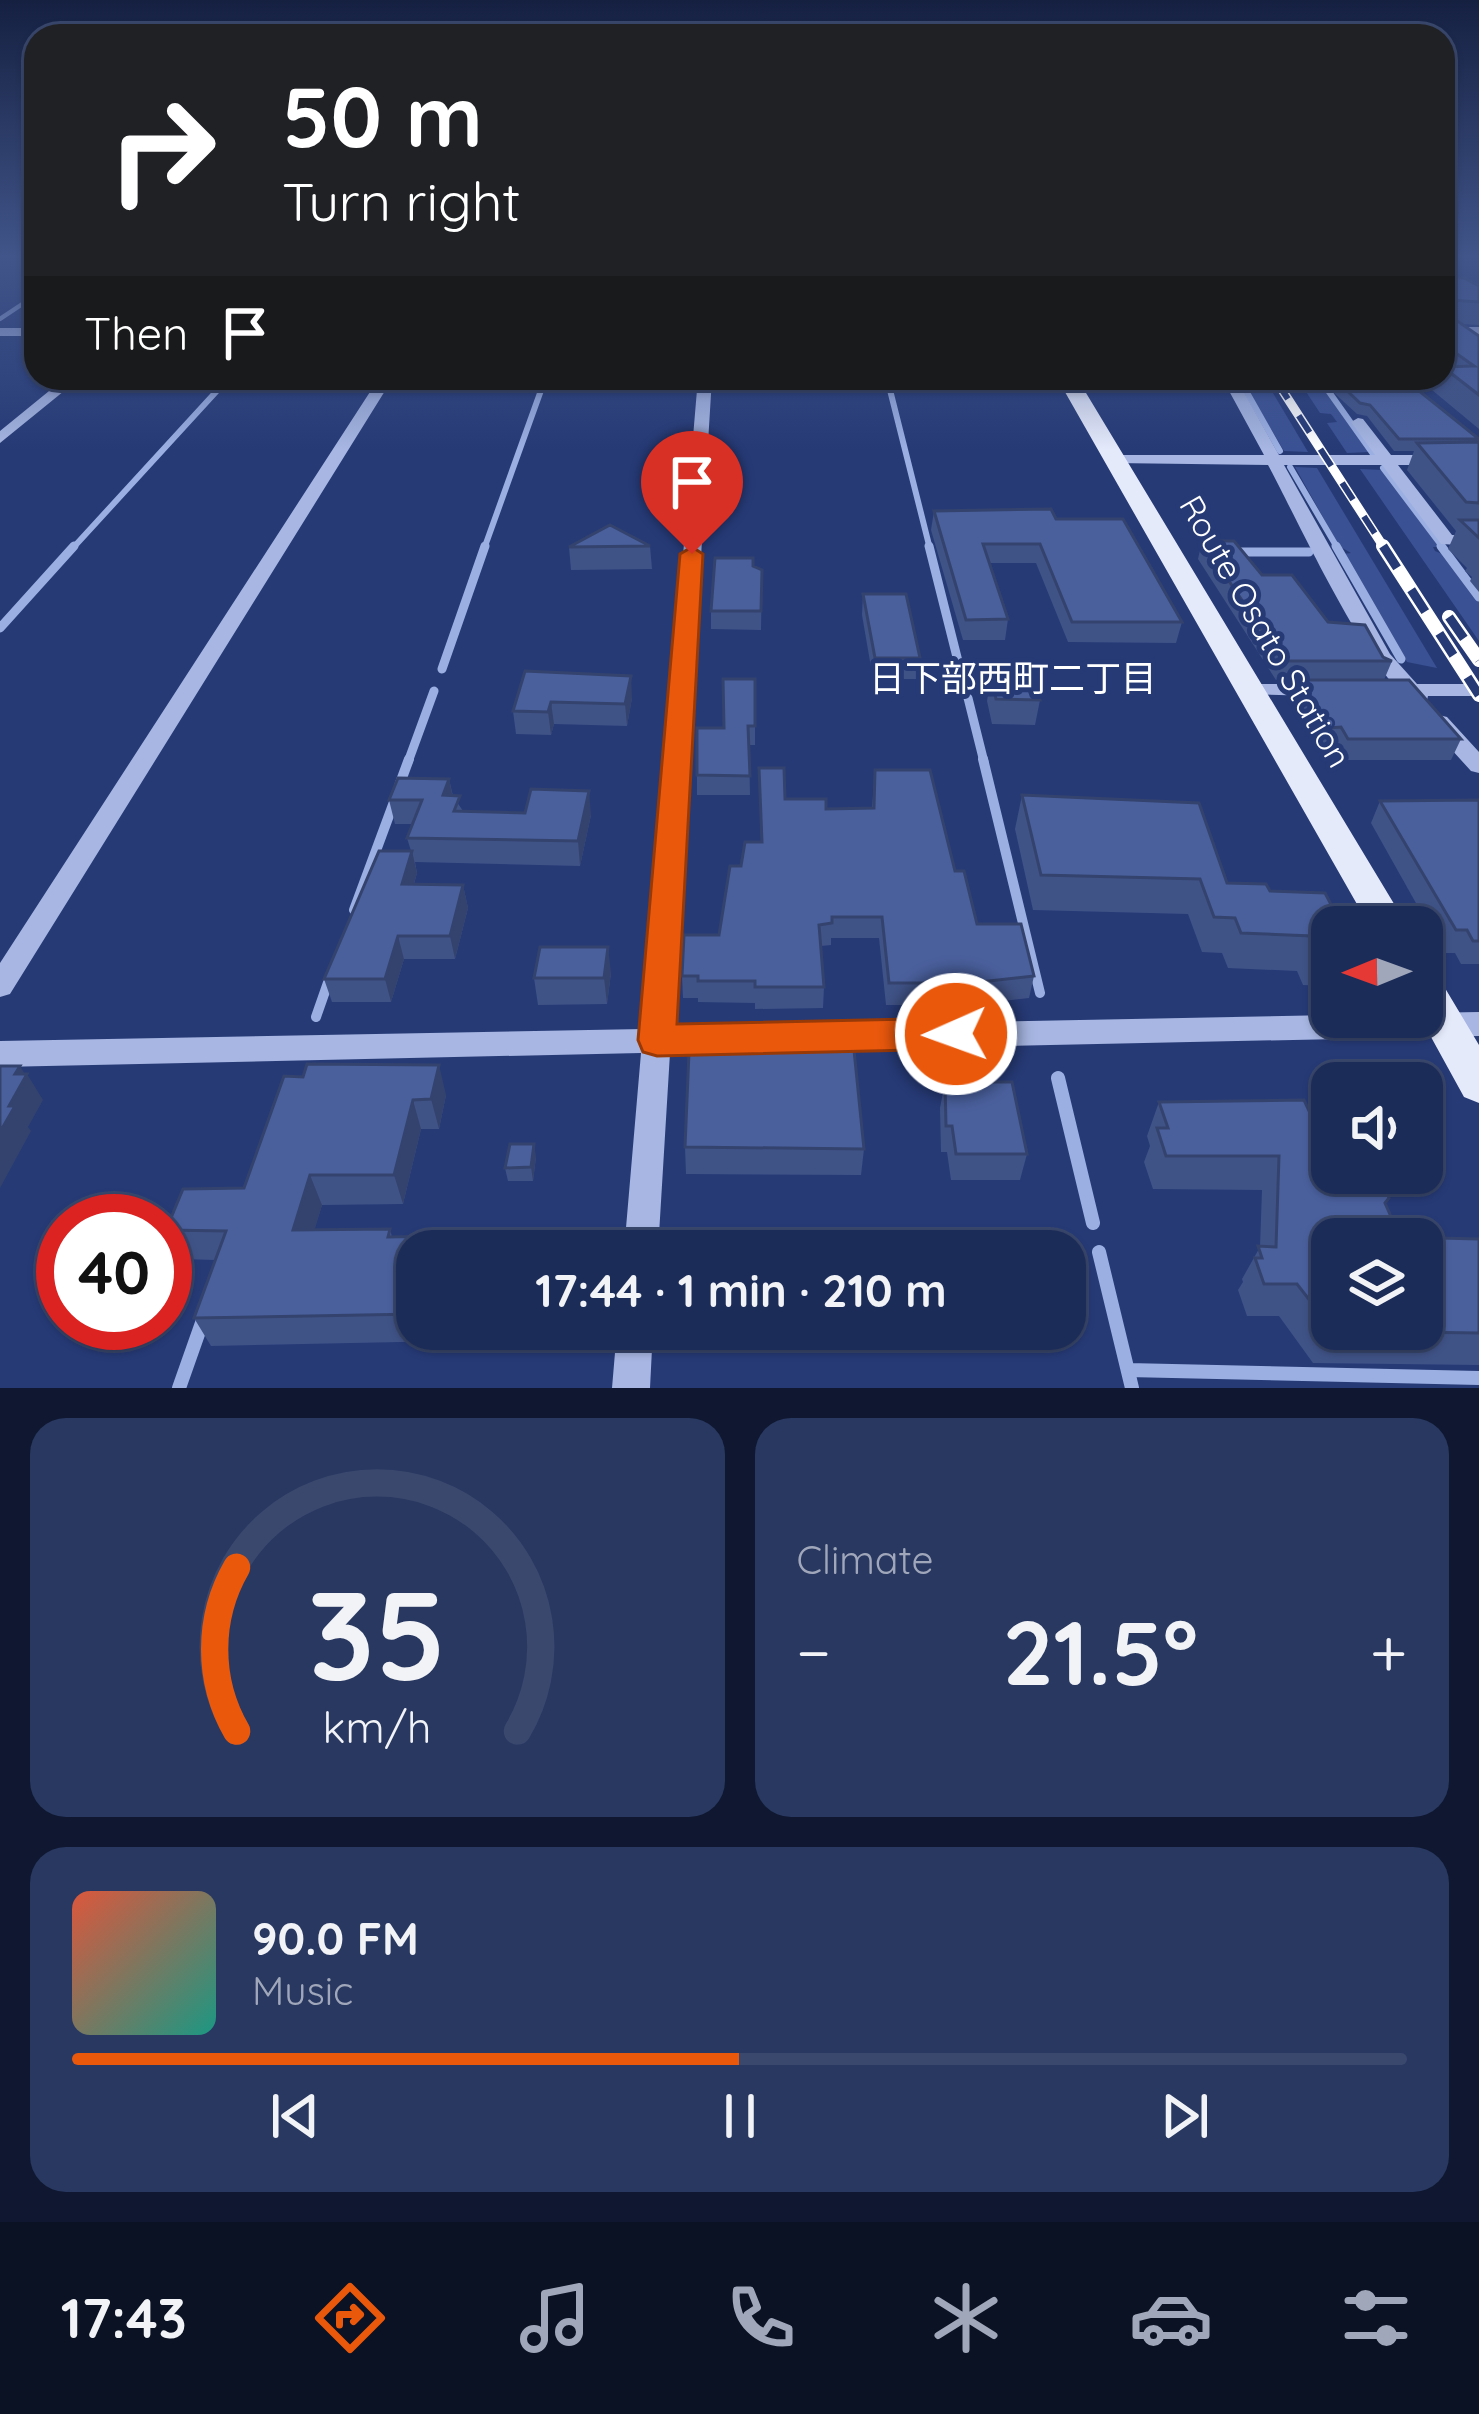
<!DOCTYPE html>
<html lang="en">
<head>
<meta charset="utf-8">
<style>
	body { margin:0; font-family:Quicksand,"Noto Sans JP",sans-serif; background:#293861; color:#f1f3f6; height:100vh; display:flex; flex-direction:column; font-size:45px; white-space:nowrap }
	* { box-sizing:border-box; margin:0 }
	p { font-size:39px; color:#a0a7ba }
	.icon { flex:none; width:66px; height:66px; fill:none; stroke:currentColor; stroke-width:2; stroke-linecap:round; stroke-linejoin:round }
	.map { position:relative; height:1388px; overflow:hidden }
	.drawer { display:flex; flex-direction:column; gap:30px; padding:30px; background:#0f1830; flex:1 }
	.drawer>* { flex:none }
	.guide { position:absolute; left:24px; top:24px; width:1431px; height:366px; border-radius:36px; box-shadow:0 3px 9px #0004,0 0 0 3px #3a486e; background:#202124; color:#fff; overflow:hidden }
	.needle { width:78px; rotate:269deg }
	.tools { position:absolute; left:1311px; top:906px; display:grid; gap:24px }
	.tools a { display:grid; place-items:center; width:132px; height:132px; border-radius:24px; background:#1c2c58; box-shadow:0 3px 9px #0004,0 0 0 3px #3a486e; font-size:60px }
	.speed { position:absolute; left:36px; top:1194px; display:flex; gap:24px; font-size:60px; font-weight:700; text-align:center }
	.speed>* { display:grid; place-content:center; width:156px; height:156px; border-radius:50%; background:#1c2c58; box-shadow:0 3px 9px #0004,0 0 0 3px #3a486e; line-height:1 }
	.speed .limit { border:18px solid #d22; background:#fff; color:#111 }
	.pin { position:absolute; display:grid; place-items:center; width:102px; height:102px; color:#fff; margin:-123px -51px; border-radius:50% 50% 50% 0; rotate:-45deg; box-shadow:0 0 12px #0007 }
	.pin .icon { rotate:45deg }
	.me { position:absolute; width:132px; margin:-66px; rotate:268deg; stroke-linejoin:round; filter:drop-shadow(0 0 9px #0008) }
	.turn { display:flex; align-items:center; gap:42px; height:252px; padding:0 60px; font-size:54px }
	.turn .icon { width:156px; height:156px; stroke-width:2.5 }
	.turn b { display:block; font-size:84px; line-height:102px }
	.then { display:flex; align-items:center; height:114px; padding:0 60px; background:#0003; gap:24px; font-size:45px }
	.big { font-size:90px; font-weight:700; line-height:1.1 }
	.drawer .widget { flex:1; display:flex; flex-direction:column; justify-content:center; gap:18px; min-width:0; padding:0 42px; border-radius:36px; background:#293861 }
	.drawer .dial { align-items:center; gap:0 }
	.dial svg { height:312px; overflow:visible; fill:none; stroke:#3a486e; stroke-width:7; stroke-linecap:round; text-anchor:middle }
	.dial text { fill:#f1f3f6; stroke:none }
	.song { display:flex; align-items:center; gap:36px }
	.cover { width:144px; height:144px; border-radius:18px; background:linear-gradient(135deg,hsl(10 70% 55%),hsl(170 70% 35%)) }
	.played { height:12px; border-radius:6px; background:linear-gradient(90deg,#ea580c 50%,#3a486e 50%) }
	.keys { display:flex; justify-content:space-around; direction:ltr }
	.heat { display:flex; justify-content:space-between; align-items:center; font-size:66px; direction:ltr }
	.drawer .tiles { flex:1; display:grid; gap:30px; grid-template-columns:1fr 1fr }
	.widget:last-child { grid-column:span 2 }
	.trip { position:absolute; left:396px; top:1230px; width:690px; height:120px; border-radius:36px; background:#1c2c58; box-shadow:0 3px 9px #0004,0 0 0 3px #3a486e; font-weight:700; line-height:120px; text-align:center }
	.dock { display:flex; height:192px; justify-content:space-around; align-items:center; background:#0b1223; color:#a0a7ba }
	.dock .icon { width:84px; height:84px }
	.dock .on { color:#ea580c }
	.dock b { font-size:54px; color:#f1f3f6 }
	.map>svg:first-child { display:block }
	.green { fill:#3a5193 }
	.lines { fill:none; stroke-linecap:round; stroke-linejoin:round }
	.stream-far4 { stroke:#9bafe2; stroke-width:4.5 }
	.stream-far3 { stroke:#9bafe2; stroke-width:6 }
	.stream-far2 { stroke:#9bafe2; stroke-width:9 }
	.stream-far1 { stroke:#9bafe2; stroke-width:10 }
	.stream { stroke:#9bafe2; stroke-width:14 }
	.minor { fill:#a7b6e2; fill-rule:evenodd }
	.major { fill:#e5eafb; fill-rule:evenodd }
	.rail-far2-casing { stroke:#fff; stroke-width:8 }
	.rail-far1-casing { stroke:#fff; stroke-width:9 }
	.rail-casing { stroke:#fff; stroke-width:14 }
	.rail-far2 { stroke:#263a76; stroke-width:4.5; stroke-dasharray:15; stroke-linecap:butt }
	.rail-far1 { stroke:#263a76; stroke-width:6; stroke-dasharray:20; stroke-linecap:butt }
	.rail { stroke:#263a76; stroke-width:9; stroke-dasharray:26; stroke-linecap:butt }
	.wall { fill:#405387 }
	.shaded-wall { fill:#34436e }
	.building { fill:#4a609d; stroke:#34436e; stroke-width:3 }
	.route { fill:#ea580c; stroke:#983908; stroke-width:3 }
	.labels { text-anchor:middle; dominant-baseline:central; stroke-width:10; stroke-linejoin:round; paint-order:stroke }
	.street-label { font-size:33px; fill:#fff; stroke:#263a76 }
	.neighbourhood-label { font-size:36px; fill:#fff; stroke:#263a76 }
</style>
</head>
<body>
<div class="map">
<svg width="1479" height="1388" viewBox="0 0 1479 1388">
	<rect width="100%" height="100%" fill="#263a76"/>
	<path class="green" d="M1242,378H1264L1308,452L1284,451L1248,390L1253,388Z
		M1297,378H1316L1321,391L1326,392L1369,452L1347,453L1327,423L1337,422L1331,414L1320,413Z
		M1295,467L1317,468L1437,668L1407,662L1343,554L1351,553L1339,546Z
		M1360,469L1382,470L1439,547H1433L1435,551L1445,555L1479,602V641Z"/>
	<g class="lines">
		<path class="stream-far4" d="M0,319L36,295
			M887,378L889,385
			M1239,378L1243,385
			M1319,378L1324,385
			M222,385L228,378
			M543,385L545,378"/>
		<path class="stream-far3" d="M888,382L930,549
			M1241,382L1280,451
			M1322,382L1373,454
			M1319,388H1344
			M1290,467L1338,549
			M1383,468L1444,549
			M72,549L225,382
			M484,549L544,382"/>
		<path class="stream-far2" d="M929,546L964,685
			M1336,546L1401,659
			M1441,546L1479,597
			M1233,552H1309
			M0,628L74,546
			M442,669L485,546
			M968,698L984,762
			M408,762L434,691"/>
		<path class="stream-far1" d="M983,759L1040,993
			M399,786L409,759
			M354,910L394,802
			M316,1017L330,977"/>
		<path class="stream" d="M1058,1078L1093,1223
			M1099,1252L1132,1388
			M1128,1370L1479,1378
			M179,1388L203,1320"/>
		<path class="minor" d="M1443,327H1479V335H1443Z
			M0,328H36V336H0Z
			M65,378H80L0,443V431Z
			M379,378H393L10,994L0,997V963Z
			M698,378H712L672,1028L1332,1015L1422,1017V1013L1479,1012V1036L670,1053L658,1251H624L641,1053L0,1067V1041L643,1029Z
			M1222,378H1236L1279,455H1375L1351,422L1358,418L1363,419L1391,455H1479V465H1398L1452,535L1479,536V546L1441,544L1382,465H1284L1390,654L1417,684H1479V696H1428L1426,704L1419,705C1374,689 1296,516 1268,465L1113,463V457L1118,455H1264Z
			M1250,684H1316L1326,690L1316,696L1243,694L1240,690L1243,686Z
			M1439,715L1447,717L1479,752V773L1471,771L1431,727L1428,722Z
			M617,1329H653L650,1388H612Z"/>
		<path class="major" d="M1057,378H1077L1408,927H1370Z
			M1422,968L1436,973L1479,1045V1103L1464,1097L1420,1017Z"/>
		<g class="rail-far2-casing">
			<path id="rail-far2" d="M1275,378L1279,385"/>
		</g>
		<g class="rail-far1-casing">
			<path id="rail-far1" d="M1277,382L1385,549"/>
		</g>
		<g class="rail-casing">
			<path id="rail" d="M1383,546L1479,695
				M1449,617L1479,660"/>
		</g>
		<use href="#rail-far2" class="rail-far2"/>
		<use href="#rail-far1" class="rail-far1"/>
		<use href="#rail" class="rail"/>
	</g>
	<path class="wall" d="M1443,278L1479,286V325L1462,324L1479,336V429L1432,390L1437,378H1443Z
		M1336,380L1413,386L1479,438V592L1470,581L1472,577L1465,571L1467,568L1448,549L1456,531L1407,470L1414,451H1394L1367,416L1357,414L1332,391Z
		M934,511L1056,519L1182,622L1176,643L1068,642L1036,563H989L1008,619L1005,640H963L931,530Z
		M1202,541L1262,575L1328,622L1383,657L1392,661L1384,680H1276L1198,559Z
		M650,546L652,569L571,570L569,547Z
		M753,566L762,570L761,630L711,629V611Z
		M863,594L920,658L918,679H873L862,615Z
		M525,671L632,698L627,726L554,724L551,735L516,734L513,711Z
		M991,677L1040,700L1035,725L992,724L987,701Z
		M755,679V745H749L750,795H697V728H724Z
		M1296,680L1461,739L1451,760H1340L1332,748L1320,749L1288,700Z
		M759,768L785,799L826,809L872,808L875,770L955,871L977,924L1034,976L1029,998L967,1005H886L879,938H831V945L821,946L824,987L823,1008L755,1009V1003L698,1002V998H683L682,976L719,935L741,866L761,842Z
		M449,779L453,796L463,811L591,815L580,866L415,862L417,873L414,884L463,885L468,908L455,959H404L391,1002H332L324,979L411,851L407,838L413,824H395L389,800Z
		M1022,795L1227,883L1270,891L1332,927V986L1303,985L1297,971L1228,968L1222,953L1202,952L1188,914L1033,910L1015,829Z
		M1479,800V964H1461L1455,953H1444L1371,823L1380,801Z
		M611,973L607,1004L538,1005L534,978Z
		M284,1076L446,1095L439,1129H421L403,1204L322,1205L314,1230L390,1229L392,1237L550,1234L552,1242H576L578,1251H417V1329H582L580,1349L453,1351L450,1341L211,1346L194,1318L215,1260L182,1259L166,1230L244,1188Z
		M945,1082L1027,1154L1020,1180H951L947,1152H941L940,1108Z
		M1159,1102L1341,1179L1386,1204L1400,1237L1479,1239V1365L1313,1363L1279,1316H1247L1238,1290L1243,1282L1242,1279L1260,1247L1262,1190L1153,1189L1144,1162L1150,1146L1147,1136Z
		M685,1147L864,1149L861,1175L686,1174Z
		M536,1157L533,1181H508L505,1168Z"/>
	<path class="shaded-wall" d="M1451,300L1443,322V302Z
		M631,676L632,698L627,726L625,704Z
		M551,702L554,724L551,735L548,712Z
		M449,779L454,803L443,795Z
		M589,791L591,815L580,866L578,841Z
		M412,851L417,873L407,907L402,884Z
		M463,885L468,908L455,959L450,936Z
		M398,936L404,959L391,1002L385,979Z
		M608,947L611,973L607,1004L604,978Z
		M439,1065L446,1095L439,1129L431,1099Z
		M20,1066L26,1076L27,1074L43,1100L28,1127L31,1131L0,1188V1132L9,1106L15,1074Z
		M413,1100L421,1129L403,1204L394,1175Z
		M534,1144L536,1157L533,1181L531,1167Z
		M310,1175L322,1205L306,1259L293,1230Z
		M576,1329H582L580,1349Z"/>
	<path class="building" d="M1443,278H1464L1479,286V302L1451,300L1443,302Z
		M1443,311L1479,336V395L1443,367L1474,366L1443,344Z
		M1336,380H1411L1413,386L1479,439H1399L1370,405L1360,403Z
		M1479,442V503L1466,502L1417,443Z
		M1051,509L1056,519H1123L1182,622H1072L1040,544H983L1008,619L966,620L934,511Z
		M1460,520H1479V538Z
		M610,525L650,546L569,547Z
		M1202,541H1234L1262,575H1292L1328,622L1365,625L1383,657L1392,661H1283Z
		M715,558H753V566L762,570L761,611H711Z
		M863,594H906L920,658H875Z
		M525,671L631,676L625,704L551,702L548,712L513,711Z
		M991,677L1035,678L1040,700L996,699Z
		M723,679H755V726H748L750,776L697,775V728H724Z
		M1296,680H1409L1461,739H1348L1341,727L1328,728Z
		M759,768H784L785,799H826V809L874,808L875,770H930L955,871H964L977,924H1021L1034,976L971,983H889L882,917H832V923L819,925L824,987H755V981H698V976H682L684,935H719L730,866H741L745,842H762Z
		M398,778L449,779L443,795L460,796L454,811L525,813L531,789L589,791L578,841L407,838L422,800H389Z
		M1022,795L1199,803L1227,883L1266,884L1270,891L1325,893L1335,912H1347L1355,927H1332V950H1318L1312,936L1241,933L1235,918L1214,917L1200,879L1041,875Z
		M1479,800V941H1473L1467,930H1456L1380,801Z
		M379,851H412L402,884L463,885L450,936H398L385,979H324Z
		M540,947H608L604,978H534Z
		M854,1050L864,1149L685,1147L689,1052Z
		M307,1064L439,1065L431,1099L413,1100L394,1175H310L293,1230L390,1229L388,1237L550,1234L549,1242H576L575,1251H417V1314L194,1318L226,1231L166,1230L183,1189L244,1188L284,1076L303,1077Z
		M0,1066H20L15,1074H27L9,1106H15L0,1132Z
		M945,1082H1012L1027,1154H956L952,1126H946Z
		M1304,1100L1332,1160V1173H1338L1341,1179L1383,1185L1389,1198L1385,1203L1400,1237L1479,1239V1333L1334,1331L1332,1329H1422V1239H1332V1329L1297,1284H1264L1255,1258H1262L1258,1246L1276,1247L1279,1156H1166L1157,1128H1168L1159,1102Z
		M510,1144H534L531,1167L505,1168Z"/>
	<linearGradient id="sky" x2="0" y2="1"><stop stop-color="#152041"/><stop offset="0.57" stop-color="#41558a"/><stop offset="1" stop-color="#41558a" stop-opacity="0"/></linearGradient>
	<rect width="1479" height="450" fill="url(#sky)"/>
	<path class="route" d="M692,547L703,554L677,1024L956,1018L969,1022L975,1034L969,1045L956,1049L657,1056L643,1052L638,1040L680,554Z"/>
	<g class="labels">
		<g class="street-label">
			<text transform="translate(1266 631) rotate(60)">Route Osato Station</text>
		</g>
		<g class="neighbourhood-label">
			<text x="1013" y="677">日下部西町二丁目</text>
		</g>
	</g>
</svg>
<div class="tools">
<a><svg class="needle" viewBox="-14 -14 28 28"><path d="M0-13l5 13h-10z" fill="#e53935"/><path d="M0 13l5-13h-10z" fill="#a0a7ba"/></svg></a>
<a><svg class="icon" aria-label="sound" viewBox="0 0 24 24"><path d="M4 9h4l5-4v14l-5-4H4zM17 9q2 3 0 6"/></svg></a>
<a><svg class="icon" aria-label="layers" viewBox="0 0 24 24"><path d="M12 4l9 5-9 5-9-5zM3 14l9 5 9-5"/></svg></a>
</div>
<div class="speed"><div class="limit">40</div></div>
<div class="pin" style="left:692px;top:554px;background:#d93025"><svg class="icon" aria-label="arrive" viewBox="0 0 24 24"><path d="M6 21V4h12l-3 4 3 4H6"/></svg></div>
<svg class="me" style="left:956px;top:1034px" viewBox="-20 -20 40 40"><circle r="17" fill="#ea580c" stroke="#fff" stroke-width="3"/><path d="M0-11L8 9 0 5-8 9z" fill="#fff"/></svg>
<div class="trip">17:44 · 1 min · 210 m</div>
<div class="guide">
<div class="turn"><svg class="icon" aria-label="right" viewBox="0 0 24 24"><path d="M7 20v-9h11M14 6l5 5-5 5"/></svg><div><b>50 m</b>Turn right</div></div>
<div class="then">Then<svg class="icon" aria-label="arrive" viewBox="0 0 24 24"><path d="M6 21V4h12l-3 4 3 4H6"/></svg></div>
</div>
</div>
<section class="drawer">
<div class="tiles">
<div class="widget dial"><svg viewBox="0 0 100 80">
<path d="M14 69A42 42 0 1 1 86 69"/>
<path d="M14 69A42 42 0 0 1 14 27" stroke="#ea580c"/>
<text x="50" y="56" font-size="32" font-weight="700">35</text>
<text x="50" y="72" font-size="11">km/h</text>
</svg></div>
<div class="widget"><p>Climate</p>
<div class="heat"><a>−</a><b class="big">21.5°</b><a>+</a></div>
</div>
<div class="widget">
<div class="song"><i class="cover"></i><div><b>90.0 FM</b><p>Music</p></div></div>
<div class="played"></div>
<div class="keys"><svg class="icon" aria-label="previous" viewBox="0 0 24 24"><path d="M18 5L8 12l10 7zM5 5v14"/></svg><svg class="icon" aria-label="pause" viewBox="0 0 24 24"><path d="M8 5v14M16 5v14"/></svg><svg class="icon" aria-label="next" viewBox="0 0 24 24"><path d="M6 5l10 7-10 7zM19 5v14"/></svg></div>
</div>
</div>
</section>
<nav class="dock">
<b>17:43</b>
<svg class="icon on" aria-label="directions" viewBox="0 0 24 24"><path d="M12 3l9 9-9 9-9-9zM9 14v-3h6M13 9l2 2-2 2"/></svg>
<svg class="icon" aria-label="music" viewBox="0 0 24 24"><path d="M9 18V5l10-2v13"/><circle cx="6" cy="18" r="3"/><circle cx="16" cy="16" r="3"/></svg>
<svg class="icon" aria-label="phone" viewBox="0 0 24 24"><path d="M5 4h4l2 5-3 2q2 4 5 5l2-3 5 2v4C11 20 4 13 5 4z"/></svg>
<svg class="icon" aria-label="climate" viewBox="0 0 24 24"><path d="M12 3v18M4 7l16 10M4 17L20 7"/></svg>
<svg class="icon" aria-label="car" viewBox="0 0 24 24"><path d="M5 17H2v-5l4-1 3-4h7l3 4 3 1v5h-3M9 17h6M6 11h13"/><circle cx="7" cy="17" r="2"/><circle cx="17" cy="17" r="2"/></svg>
<svg class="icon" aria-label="filters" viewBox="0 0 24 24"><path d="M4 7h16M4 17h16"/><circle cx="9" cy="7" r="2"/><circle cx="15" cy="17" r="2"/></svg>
</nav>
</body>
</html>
